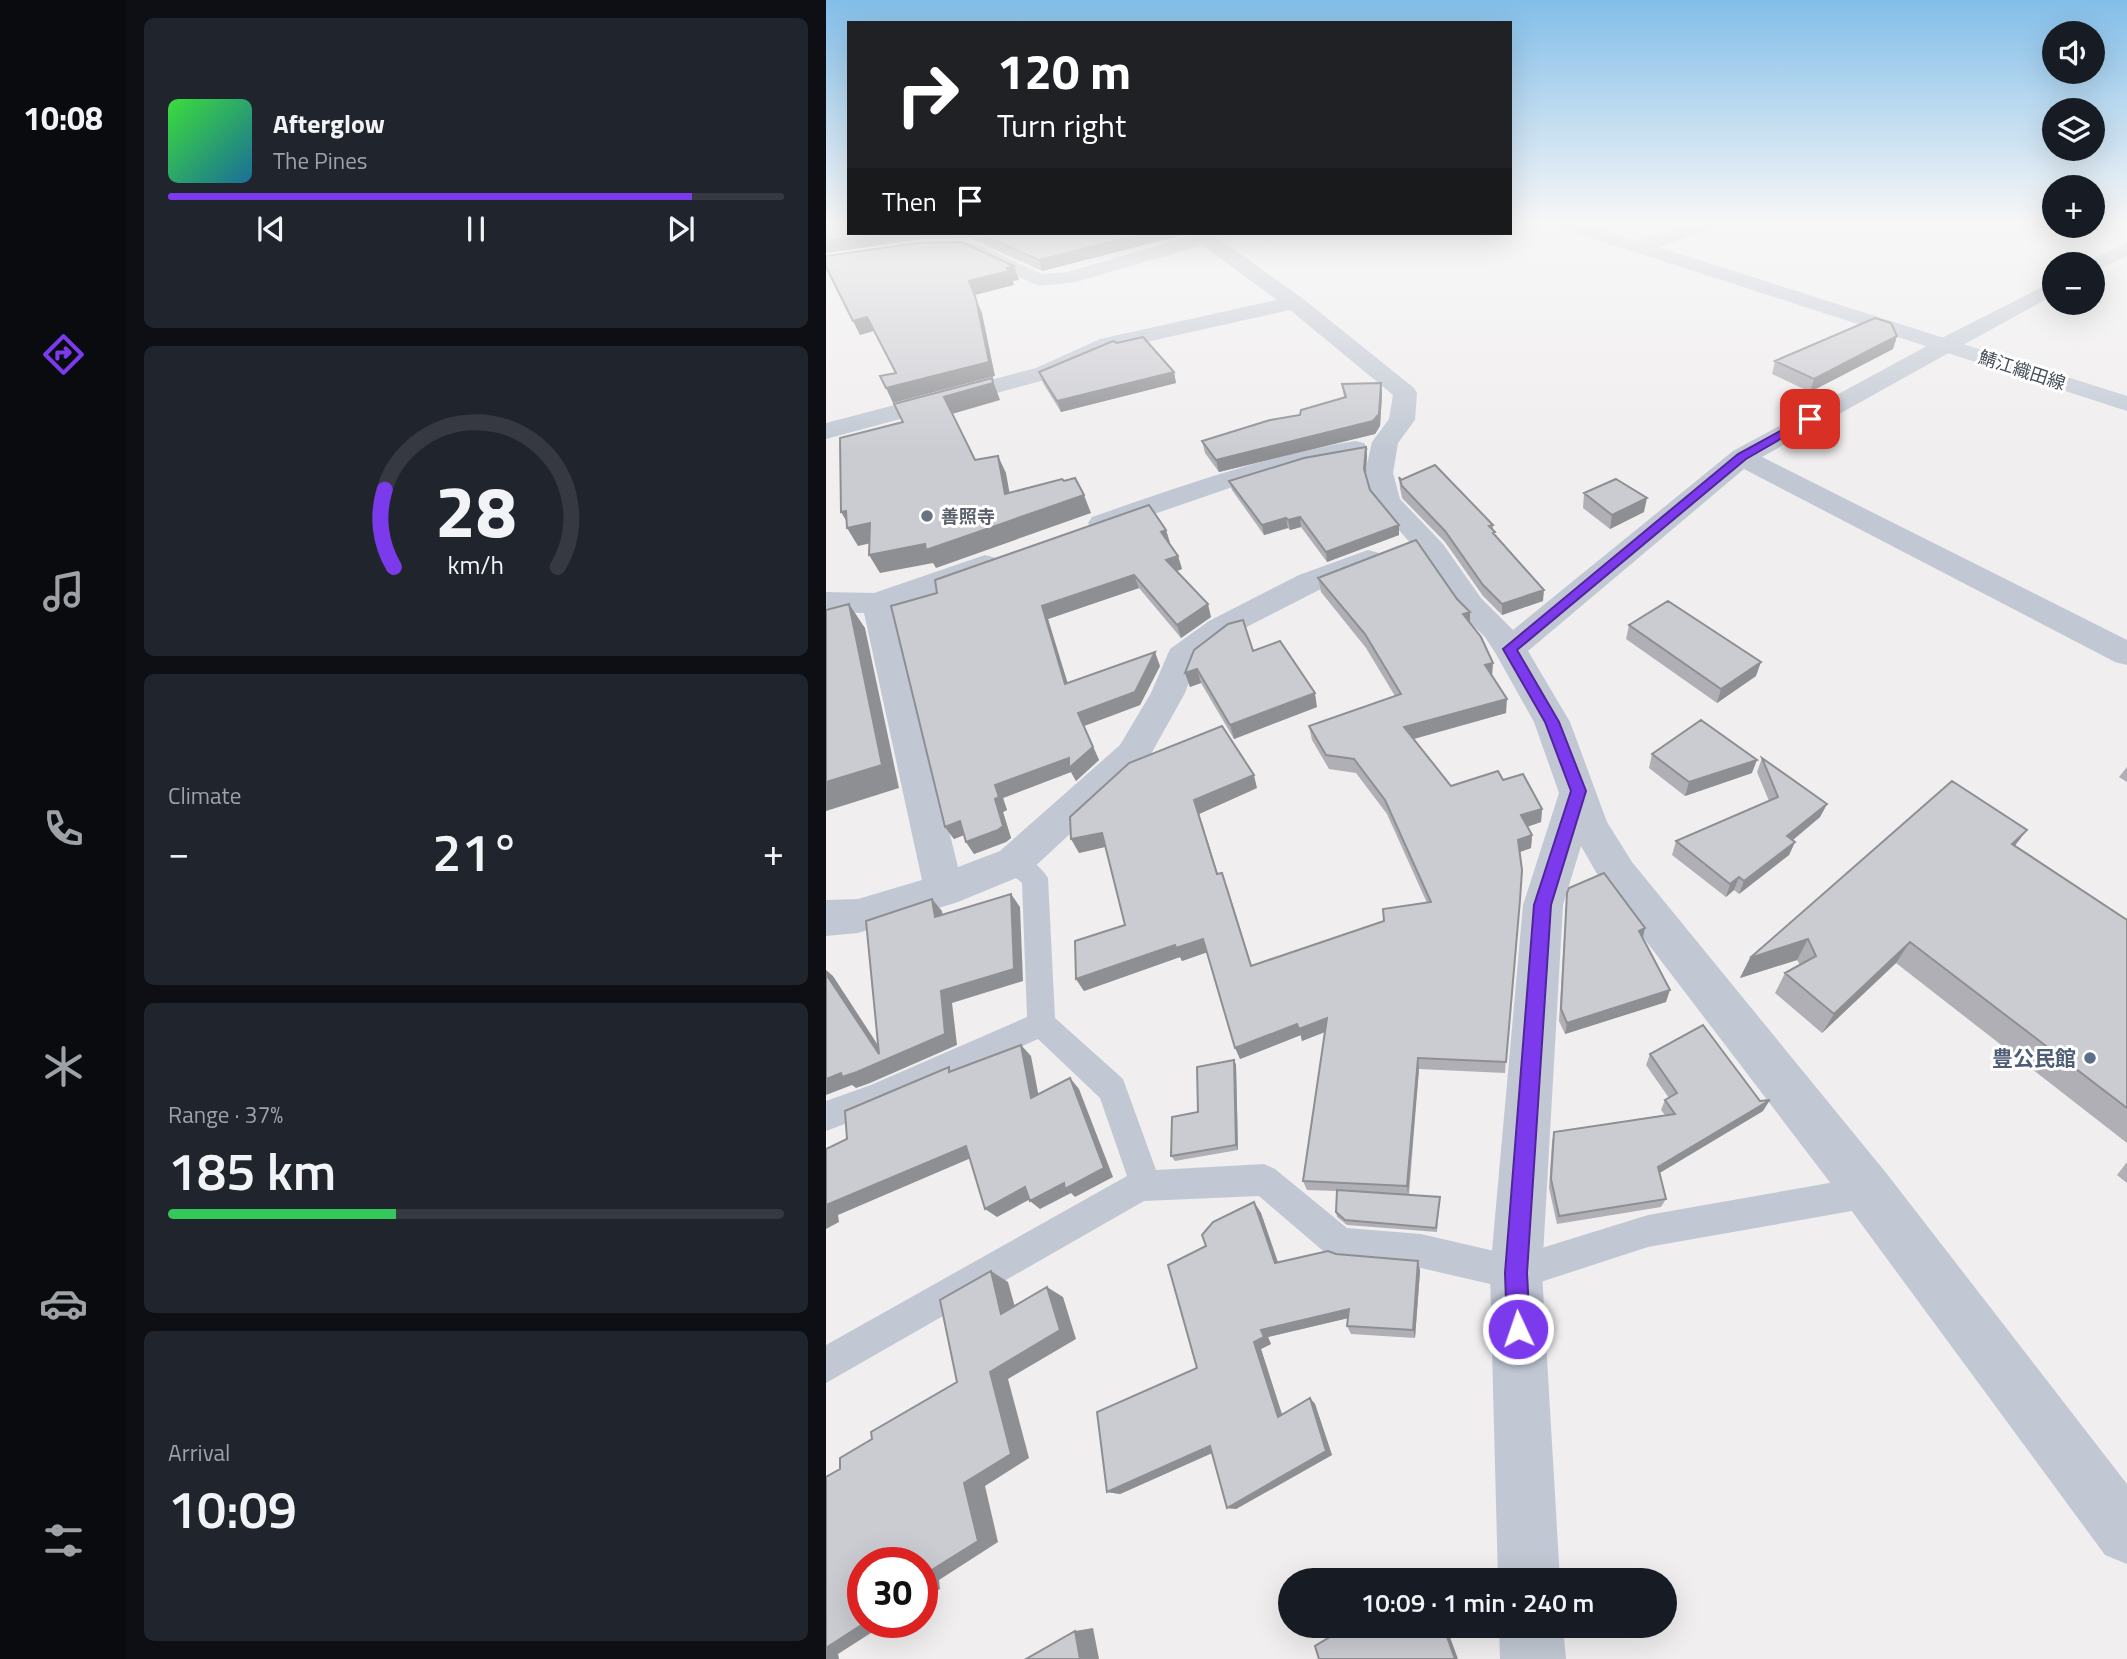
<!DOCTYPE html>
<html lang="en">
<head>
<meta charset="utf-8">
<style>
	body { margin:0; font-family:"Titillium Web","Noto Sans JP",sans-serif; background:#20242c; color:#f1f3f6; height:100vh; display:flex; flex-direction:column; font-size:26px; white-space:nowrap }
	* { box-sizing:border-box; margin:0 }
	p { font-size:23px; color:#9ea1a6 }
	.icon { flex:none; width:38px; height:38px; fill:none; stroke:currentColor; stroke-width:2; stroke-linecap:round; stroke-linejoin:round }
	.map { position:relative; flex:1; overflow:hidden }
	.sheet { display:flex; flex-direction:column; gap:18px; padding:18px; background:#0d0f14; width:700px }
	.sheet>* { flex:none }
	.guide { position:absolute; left:21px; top:21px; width:665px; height:214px; border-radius:0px; box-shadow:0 7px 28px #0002; background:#202124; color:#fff; overflow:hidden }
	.fabs { position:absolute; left:1216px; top:21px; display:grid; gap:14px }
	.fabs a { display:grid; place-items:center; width:63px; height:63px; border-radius:50%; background:#171b24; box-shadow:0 7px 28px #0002; font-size:35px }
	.speed { position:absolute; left:21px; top:1547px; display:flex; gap:14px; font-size:35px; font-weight:700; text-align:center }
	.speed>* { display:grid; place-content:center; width:91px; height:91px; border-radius:50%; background:#171b24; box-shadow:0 7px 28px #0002; line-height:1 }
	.speed .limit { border:10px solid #d22; background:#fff; color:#111 }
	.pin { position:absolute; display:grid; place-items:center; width:60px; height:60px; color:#fff; margin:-30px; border-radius:14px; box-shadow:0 4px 10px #0006 }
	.me { position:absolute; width:77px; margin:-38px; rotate:357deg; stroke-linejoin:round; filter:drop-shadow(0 0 5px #0008) }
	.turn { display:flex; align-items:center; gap:24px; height:147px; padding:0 35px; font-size:32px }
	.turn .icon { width:91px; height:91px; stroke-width:2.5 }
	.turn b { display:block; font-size:49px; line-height:60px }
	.then { display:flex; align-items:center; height:66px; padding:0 35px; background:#0003; gap:14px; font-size:26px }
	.big { font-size:52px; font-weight:600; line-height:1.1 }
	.sheet .widget { flex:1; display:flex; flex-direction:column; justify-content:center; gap:10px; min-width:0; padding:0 24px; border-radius:10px; background:#20242c }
	.sheet .dial { align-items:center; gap:0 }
	.dial svg { height:182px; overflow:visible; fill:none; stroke:#363941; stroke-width:7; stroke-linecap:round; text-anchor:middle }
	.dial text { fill:#f1f3f6; stroke:none }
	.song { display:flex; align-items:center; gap:21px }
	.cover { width:84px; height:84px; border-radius:10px; background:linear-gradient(135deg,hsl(120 70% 55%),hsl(200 70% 35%)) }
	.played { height:7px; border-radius:4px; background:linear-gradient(90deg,#7c3aed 85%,#363941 85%) }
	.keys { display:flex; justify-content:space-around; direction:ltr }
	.heat { display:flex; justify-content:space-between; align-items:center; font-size:38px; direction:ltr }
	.charge { height:10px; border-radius:5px; background:linear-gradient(90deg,#34c759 37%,#363941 0) }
	.trip { position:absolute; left:452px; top:1568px; width:399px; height:70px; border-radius:35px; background:#171b24; box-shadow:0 7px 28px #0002; font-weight:600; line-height:70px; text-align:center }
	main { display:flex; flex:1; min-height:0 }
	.tabs { display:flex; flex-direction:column; width:126px; justify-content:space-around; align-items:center; background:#090b0e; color:#9ea1a6 }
	.tabs .icon { width:49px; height:49px }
	.tabs .active { color:#7c3aed }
	.tabs b { font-size:32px; color:#f1f3f6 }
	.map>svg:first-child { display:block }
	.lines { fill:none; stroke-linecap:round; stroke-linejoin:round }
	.service { fill:#c1c8d3; fill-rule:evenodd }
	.minor { fill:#c1c8d3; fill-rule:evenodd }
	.tertiary { fill:#c1c8d3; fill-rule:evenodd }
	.secondary { fill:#c1c9d6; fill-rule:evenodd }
	.wall { fill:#afafb5 }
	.shaded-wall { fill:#8e8f93 }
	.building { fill:#cbccd2; stroke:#8e8f93; stroke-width:2 }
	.route { fill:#7c3aed; stroke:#51269a; stroke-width:2 }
	.worship-dot { fill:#6b7280; stroke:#fff; stroke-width:2.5 }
	.service-dot { fill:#5c6f8a; stroke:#fff; stroke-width:2.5 }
	.labels { text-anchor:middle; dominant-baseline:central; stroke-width:6; stroke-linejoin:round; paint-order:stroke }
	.far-street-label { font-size:18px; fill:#464f5b; stroke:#fff }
	.far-worship-label { font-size:18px; font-weight:bold; fill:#5b616d; stroke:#fff; text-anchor:start }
	.service-label { font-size:21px; font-weight:bold; fill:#4e5e75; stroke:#fff; text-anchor:end }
</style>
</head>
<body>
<main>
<nav class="tabs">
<b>10:08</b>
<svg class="icon active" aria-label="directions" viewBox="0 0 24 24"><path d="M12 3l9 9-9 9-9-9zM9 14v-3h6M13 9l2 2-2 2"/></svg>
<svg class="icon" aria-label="music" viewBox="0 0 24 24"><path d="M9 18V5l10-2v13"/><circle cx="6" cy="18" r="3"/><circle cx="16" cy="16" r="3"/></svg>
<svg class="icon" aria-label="phone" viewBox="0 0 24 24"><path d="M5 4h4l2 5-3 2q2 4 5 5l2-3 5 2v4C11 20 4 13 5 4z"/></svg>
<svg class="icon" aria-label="climate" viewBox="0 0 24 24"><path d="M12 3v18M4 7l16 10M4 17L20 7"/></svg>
<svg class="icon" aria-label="car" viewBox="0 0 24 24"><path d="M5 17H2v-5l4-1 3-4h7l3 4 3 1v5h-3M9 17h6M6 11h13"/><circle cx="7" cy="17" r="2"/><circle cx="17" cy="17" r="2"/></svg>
<svg class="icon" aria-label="filters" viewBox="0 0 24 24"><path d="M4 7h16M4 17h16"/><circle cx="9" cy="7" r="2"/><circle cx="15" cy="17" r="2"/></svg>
</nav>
<section class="sheet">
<div class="widget">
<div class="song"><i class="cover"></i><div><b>Afterglow</b><p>The Pines</p></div></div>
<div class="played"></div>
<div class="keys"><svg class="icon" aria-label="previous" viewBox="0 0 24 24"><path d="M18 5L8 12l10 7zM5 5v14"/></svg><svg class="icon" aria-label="pause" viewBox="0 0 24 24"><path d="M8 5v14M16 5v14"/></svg><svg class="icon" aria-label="next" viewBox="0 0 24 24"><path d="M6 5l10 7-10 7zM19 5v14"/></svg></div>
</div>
<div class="widget dial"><svg viewBox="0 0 100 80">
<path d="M14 69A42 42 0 1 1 86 69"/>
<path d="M14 69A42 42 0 0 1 10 35" stroke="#7c3aed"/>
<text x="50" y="56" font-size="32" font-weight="700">28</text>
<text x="50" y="72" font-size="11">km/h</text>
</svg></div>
<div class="widget"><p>Climate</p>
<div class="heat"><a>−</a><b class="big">21°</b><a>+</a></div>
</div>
<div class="widget"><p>Range · 37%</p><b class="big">185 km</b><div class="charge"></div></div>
<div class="widget"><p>Arrival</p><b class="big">10:09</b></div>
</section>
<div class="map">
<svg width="1301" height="1659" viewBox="0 0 1301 1659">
	<rect width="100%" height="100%" fill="#f0eeee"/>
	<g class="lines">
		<path class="service" d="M188,852C201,856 215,866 222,878L229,1018L297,1079L330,1170L438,1164L449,1169L521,1228L595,1234L690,1256L822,1215L1043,1176L1054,1181L1059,1192L1054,1203L1043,1208L822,1247L690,1290L595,1268L515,1261L503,1256L433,1196L318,1201L0,1383V1345L301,1176L274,1098L212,1039L61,1108L0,1131V1101L45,1085L201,1017L196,883L179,869L175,862L179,855Z"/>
		<path class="minor" d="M871,221H897L895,225L822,251H808L805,247L808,243Z
			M374,233H403L401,237L393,239L476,298L588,388L591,393L589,420L572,443L567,473L574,499L617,544L655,598L687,630L907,451L1112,340H1128L1131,345L1128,350L936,457L1301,640V665L1289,662L918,469L702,651L744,722L781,822L806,862L1061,1174L1301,1484V1564L1279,1555L1025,1210L778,886L755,846L737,905L716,1273L734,1580H672L664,1273L697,905L733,793L708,722L670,654L659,637L633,612L596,556L547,501L539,473L546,442L563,419L567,395L464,310L289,349L226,378L0,439V423L210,368L274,339L451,300L376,245L250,282L213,286L134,251L131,247L134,243H148L216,274L242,272Z
			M529,441L538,443L542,449L538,455L479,466L424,481L276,532L266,529L262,523L266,517C353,487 438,456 529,441Z
			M542,550L553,553L557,559L553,565L495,589L405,635L370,663L359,693L320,763L202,873L132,902L32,933L0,936V900L32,899L96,880L38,613L0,612V592L48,593L159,555L170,558L174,564L170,570L68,608L132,867L174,851L294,745L325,693L344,649L383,621L473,575Z
			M673,1626H737L740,1659H674Z"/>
		<path class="tertiary" d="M1301,242V256L1267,272V264H1258Z
			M1228,281V295L1128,350H1112L1109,345L1112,340Z"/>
		<path class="secondary" d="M723,221H750L1301,396V411L725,225Z"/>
	</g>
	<path class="wall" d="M0,221L23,233H357V235L216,271L144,238L96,239L0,253Z
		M1071,336L1067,349L984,392L946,374L949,361Z
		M213,372H348L350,383L235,412L217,383Z
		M555,383L556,395L554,426L549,434L393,472L379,453L376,441L474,415L518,397L516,384Z
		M541,456L540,474L544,490L573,535L501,562L475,527L464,530L462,528L438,535L406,490L403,481Z
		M573,477L575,480L667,525V530L669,536L717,601L676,615L657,596L619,542L576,498L574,488Z
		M758,493L818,512L784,529L757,508Z
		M340,530L344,543L352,556L356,569L351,571L385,617L355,638L313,588L222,619L241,684L334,666L314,705L258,726L273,760L250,781L245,772L177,798L181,810L177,812L185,838L180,842L148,854L140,842L138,835L128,839L119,827L111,593Z
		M492,578L631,599L644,612V623L680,713L588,739L625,786L677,780L716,809L715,822L701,827L706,835L705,848L694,852L679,1073L593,1069L583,1195L614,1197L611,1232L521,1225L511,1217L510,1212L511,1191L481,1190L477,1181L499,1032L476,1041L475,1035L414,1059L381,952L356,961L354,957L258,991L250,979L299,925L279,847L253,853L431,788L373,814L392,874L401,886L426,966L558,921L601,903L561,814L530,773L503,769L486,740L483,726L569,696L540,648L495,592Z
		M803,625L930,676L891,703L800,639Z
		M427,651L491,707L408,739L375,683L364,687L359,673Z
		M826,754L926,773L859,796L823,768Z
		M936,758L1001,804L994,817L967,840L969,842L963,855L913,894L908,890L900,897L846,855L850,841L943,801L931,772Z
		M1301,767V782L1293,777Z
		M1201,830L1189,845L1301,920V1143L1070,963L996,1033L949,993L959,973L974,965L971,960L914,978L924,958Z
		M741,893L819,928L817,939L840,1002L739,1034L733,1021L740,905Z
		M824,1054L937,1111L833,1173L840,1199L835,1207L731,1224L723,1188L726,1142L728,1132L839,1115L835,1110L839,1100L843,1098L820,1065Z
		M408,1060L410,1065L412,1150L349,1161L345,1156Z
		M1301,1162V1183L1291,1175Z
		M428,1202L435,1213L452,1262L510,1254L592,1261L594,1271L589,1338L525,1334L521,1326L522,1318L442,1337L445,1344L435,1349L456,1414L484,1398L489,1404L506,1455L410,1509L401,1508L386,1453L294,1494L281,1492L371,1368L380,1246Z"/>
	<path class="shaded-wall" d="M60,233H93L96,239L0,253V241Z
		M321,233H357V235L216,271L213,260Z
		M188,266L193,280L187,281L188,285L149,295L143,281Z
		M150,299L156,313L169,376L67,403L60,388Z
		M41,317L48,331L34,335L27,321Z
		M1071,336L1067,349L984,392L988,379Z
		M348,372L350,383L235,412L231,401Z
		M166,378L174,400L126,414L118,397Z
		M555,383L556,395L554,426L549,434L393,472L390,460Z
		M540,447L541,456L539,479L538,469Z
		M172,456L180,473L187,512L179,494Z
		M258,495L265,513L110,568L107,563L54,573L43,555Z
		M821,498L818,512L784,529L786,515Z
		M20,511L44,523L54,541L32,546L21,528L24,527L15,512Z
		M474,517L475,527L464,530L462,520Z
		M460,518L462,528L438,535L436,525Z
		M573,525V535L501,562L500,552Z
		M340,530L344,543L335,532Z
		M352,556L356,569L345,573L340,560Z
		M308,575L313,588L222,619L246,697L239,684L216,606Z
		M718,590L717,601L676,615V604Z
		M23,604L39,628L73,788L0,811V782Z
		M382,604L385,617L355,638L351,625Z
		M644,612V626L637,614Z
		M329,652L334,666L314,705L258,726L273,760L250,781L245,772L177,798L181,810L177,812L185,838L180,842L148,854L140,842L169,799V785L252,713Z
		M935,662L930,676L891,703L895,689Z
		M667,663L666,677L659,665Z
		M371,669L375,683L364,687L359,673Z
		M489,693L491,707L408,739L404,725Z
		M681,699L680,713L580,741L578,727Z
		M931,760L926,773L859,796L863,782Z
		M428,775L431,788L373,814L396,887L368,800Z
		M1001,804L994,817L956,849L961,836Z
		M716,809L715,822L694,829L695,815Z
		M134,821L143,833L128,839L119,827Z
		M1201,830L1184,852L1186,844Z
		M276,833L283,846L253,853L245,839Z
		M706,835L705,848L691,853L692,840Z
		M969,842L963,855L913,894L918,881Z
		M913,877L908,890L900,897L904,884Z
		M185,894L194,907L197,981L126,1003L131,1045L44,1083L30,1088L26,1085L0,1095V1079L15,1073L53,1054L0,974V970L7,976L61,1059L115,991Z
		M106,899L116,911L119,930L109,917Z
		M819,928L816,940L813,931Z
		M377,939L382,952L356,961L354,957L258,991L250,979L349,945Z
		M982,939L971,960L914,978L924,958Z
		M1084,942L1070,963L996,1033L1008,1014Z
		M844,990L840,1002L739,1034L741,1023Z
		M501,1018L504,1030L476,1041L473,1029Z
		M471,1024L475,1035L414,1059L409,1048Z
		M195,1045L205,1056L215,1108L205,1098Z
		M592,1058L593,1069L582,1195L581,1186Z
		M408,1060L410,1065L412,1150L410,1145Z
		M244,1078L253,1089L287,1177L249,1197L245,1193L214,1209L204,1201Z
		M944,1100L937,1111L827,1177L832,1167Z
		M140,1146L152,1155L12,1215L13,1222L0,1229V1205Z
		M199,1187L210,1196L171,1217L159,1209Z
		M428,1202L435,1213L455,1272L449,1263Z
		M592,1261L594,1271L589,1338L587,1330Z
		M165,1271L182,1282L193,1322L175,1314Z
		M221,1287L237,1297L250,1339L182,1379L203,1458L159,1486L172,1542L113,1580L114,1589L96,1600V1576L138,1483L164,1372Z
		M523,1309L527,1317L442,1337L445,1344L435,1349L458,1421L452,1417L428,1342L435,1330Z
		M484,1398L489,1404L506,1455L410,1509L401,1508Z
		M384,1446L393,1450L294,1494L281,1492Z
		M40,1622H62L12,1654L13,1659H0V1648Z
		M617,1626H620L632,1659H629Z
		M267,1628L273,1659H254L249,1631Z"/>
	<path class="building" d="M0,221H23V233H60L0,241Z
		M152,233H321L213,260Z
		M135,242L188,266L181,268L183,271L143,281L150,299L163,362L60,388L54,376L70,373L41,317L27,321L0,267V256L91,243Z
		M1049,318L1065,323L1071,336L988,379L949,361Z
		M317,337L348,372L231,401L213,372L287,341L291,343Z
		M166,378L167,383L118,397L149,460L172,456L179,494L236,479L238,481L249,478L258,495L100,550L99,544L43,555L44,523L21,528L20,511L15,512L14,438L77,422L68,404Z
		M555,383L553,414L547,421L390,460L376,441L444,420L474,415L475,410L520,397L516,384Z
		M540,447L538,469L544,490L573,525L500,552L474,517L462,520L460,518L436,525L403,481L478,458Z
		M609,465L667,525L663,526L669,532L667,533L718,590L676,604L657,585L619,531L576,486L573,477L575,480Z
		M790,479L821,498L786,515L758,493Z
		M323,505L340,530L335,532L352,556L340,560L382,604L351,625L308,575L216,606L239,684L329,652L309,692L252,713L267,747L243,768V758L169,785L173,797L169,799L177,826L172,830L140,842L134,821L119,827L65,606L111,593L109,580Z
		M590,540L631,599L644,612L637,614L655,637L667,663L659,665L681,699L578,727L625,786L672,771L677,780L697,774L716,809L695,815L706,835L692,840L696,870L694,900L680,1062L592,1058L581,1186L477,1181L501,1018L473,1029L471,1024L409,1048L377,939L350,948L349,945L250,979L249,941L299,925L276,833L245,839L244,817L303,763L396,726L428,775L368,800L391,874L396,873L425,966L558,921L557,909L605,902L559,800L528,759L500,755L483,726L575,694L539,634L492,578Z
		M842,601L935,662L895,689L803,625Z
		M23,604L56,765L0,782V610Z
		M417,620L427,651L454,641L489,693L404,725L371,669L359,673L368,650L402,624Z
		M875,720L931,760L863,782L826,754Z
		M936,758L1001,804L961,836L969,842L918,881L913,877L904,884L850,841L952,797Z
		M1126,781L1201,830L1186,844L1301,920V1108L1084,942L1008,1014L959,973L990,956L982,939L924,958Z
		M778,873L819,928L813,931L844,990L741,1023L735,1009L741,893L743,888Z
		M185,894L188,969L115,991L119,1034L31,1072L16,1077L15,1073L0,1079V974L53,1054L40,921L106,899L109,917Z
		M877,1025L934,1101L944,1100L832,1167L840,1199L733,1216L725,1179L728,1132L849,1114L839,1100L851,1093L824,1054Z
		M195,1045L205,1098L244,1078L278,1168L239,1189L238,1183L204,1201L199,1187L159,1209L140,1146L0,1205V1149L21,1139L19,1111L123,1067V1072Z
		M408,1060L410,1145L345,1156L346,1117L372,1112L371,1067Z
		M511,1190L614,1197L610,1228L519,1220L510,1212Z
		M428,1202L449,1263L502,1251L510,1254L592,1261L587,1330L521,1326L523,1309L435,1330L438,1337L428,1342L452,1417L484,1398L500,1451L401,1508L384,1446L281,1492L271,1412L371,1368L342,1265L380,1246L376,1235L387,1222Z
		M165,1271L175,1314L221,1287L234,1330L164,1372L185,1454L138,1483L152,1541L96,1576V1563H37V1622H40L0,1648V1477L14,1469V1458L46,1439L45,1432L131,1382L114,1300Z
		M522,1626H617L629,1659H493L489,1646Z
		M249,1631L254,1659H200Z"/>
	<linearGradient id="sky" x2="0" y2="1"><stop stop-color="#82bee9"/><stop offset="0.49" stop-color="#f8f7f7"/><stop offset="1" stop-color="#f8f7f7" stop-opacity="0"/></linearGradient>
	<rect width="1301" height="453" fill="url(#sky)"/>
	<path class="route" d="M980,417L989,419L920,459L691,650L733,722L760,791L725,905L701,1273L704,1329L700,1337L692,1340L684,1337L681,1329L679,1273L708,905L745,791L719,722L677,649L912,454Z"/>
	<circle class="worship-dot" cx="101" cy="516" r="7"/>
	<circle class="service-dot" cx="1264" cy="1058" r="7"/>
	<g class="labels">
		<g class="far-street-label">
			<text transform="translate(1196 370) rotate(18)">鯖江織田線</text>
		</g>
		<g class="far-worship-label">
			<text x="115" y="516">善照寺</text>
		</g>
		<g class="service-label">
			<text x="1250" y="1058">豊公民館</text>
		</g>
	</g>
</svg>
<div class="fabs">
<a><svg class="icon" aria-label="sound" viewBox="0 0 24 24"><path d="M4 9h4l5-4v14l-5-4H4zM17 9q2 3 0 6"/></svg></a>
<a><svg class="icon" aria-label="layers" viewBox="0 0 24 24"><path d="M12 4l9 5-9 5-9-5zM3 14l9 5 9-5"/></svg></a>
<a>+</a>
<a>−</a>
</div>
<div class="speed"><div class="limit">30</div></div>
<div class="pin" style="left:984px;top:419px;background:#d93025"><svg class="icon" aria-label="arrive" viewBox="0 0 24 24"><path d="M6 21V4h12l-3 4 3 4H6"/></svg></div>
<svg class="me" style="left:692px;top:1329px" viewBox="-20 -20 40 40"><circle r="17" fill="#7c3aed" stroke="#fff" stroke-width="3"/><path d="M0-11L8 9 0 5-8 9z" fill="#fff"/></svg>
<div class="trip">10:09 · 1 min · 240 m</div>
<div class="guide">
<div class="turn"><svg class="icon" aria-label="right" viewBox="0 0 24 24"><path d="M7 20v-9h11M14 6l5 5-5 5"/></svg><div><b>120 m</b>Turn right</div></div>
<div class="then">Then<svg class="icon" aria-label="arrive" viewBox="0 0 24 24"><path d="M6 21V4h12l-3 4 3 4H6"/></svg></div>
</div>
</div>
</main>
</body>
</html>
